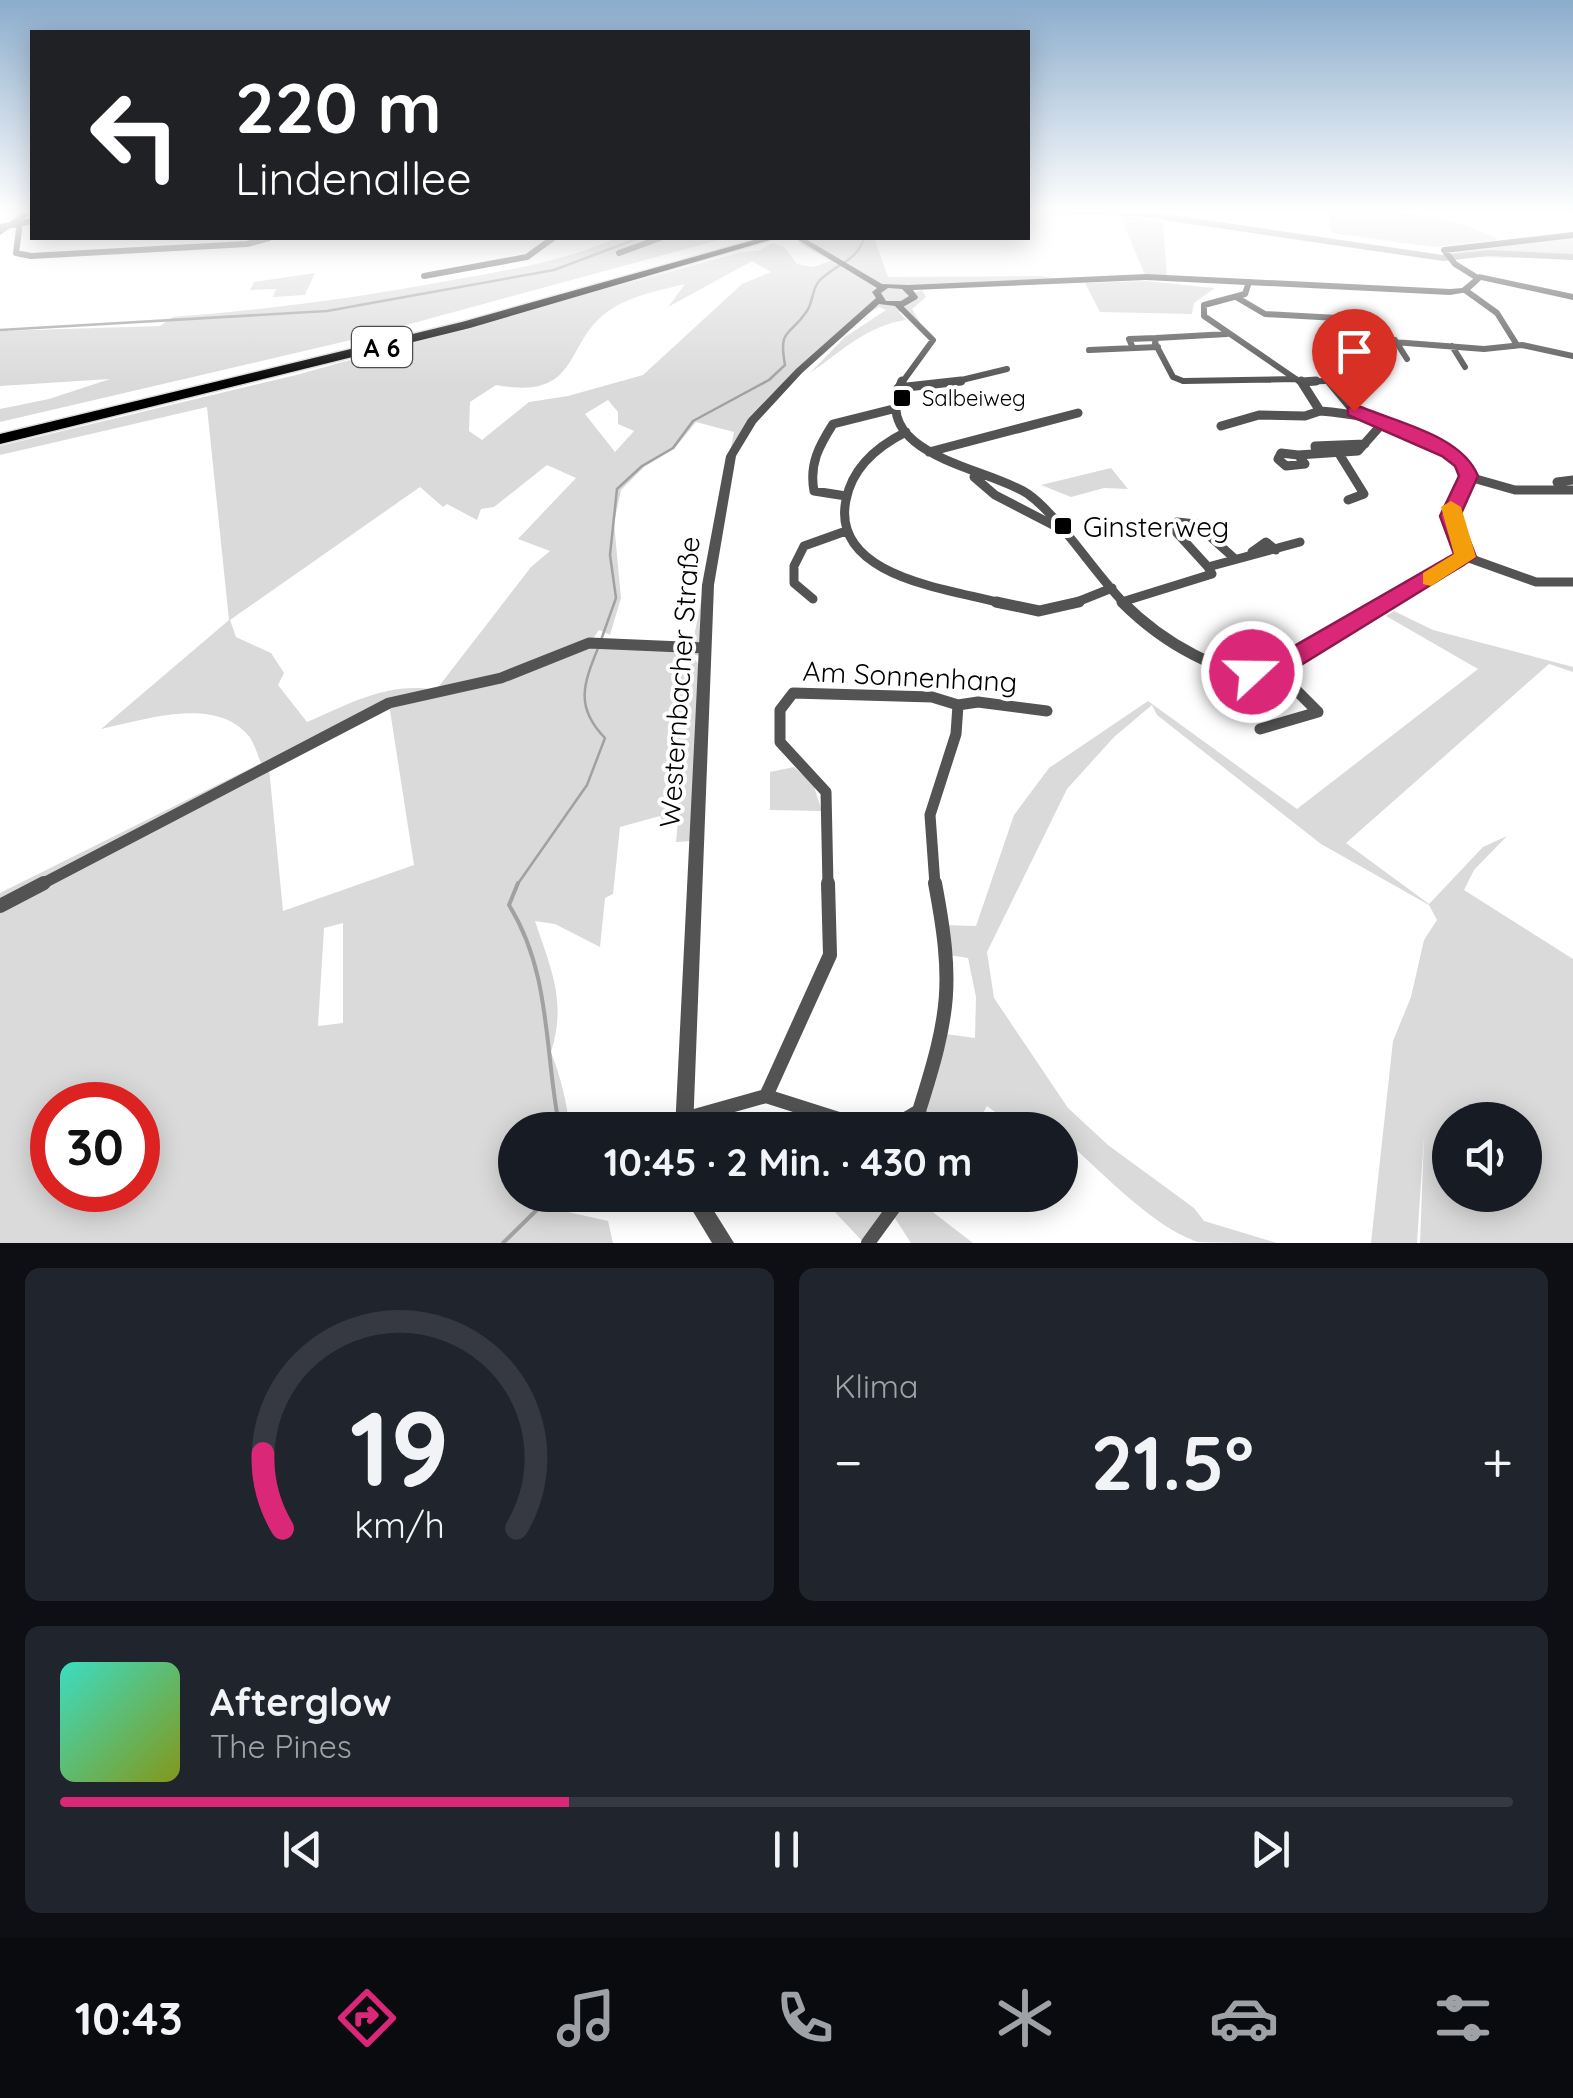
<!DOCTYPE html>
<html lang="de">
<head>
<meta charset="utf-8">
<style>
	body { margin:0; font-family:Quicksand,sans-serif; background:#20242c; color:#f1f3f6; height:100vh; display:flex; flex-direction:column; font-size:38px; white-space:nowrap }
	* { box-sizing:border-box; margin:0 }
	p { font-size:32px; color:#9ea1a6 }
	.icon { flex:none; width:55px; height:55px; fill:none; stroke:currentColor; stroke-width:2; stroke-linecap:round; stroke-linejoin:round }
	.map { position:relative; height:1243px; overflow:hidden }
	.sheet { display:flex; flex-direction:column; gap:25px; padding:25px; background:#0d0f14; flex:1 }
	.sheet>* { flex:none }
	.top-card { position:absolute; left:30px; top:30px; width:1000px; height:210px; border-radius:0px; box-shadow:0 5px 25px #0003; background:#202124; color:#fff; overflow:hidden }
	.tools { position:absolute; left:1432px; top:1102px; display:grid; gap:20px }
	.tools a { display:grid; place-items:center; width:110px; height:110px; border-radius:50%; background:#171b24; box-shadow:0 5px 25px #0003; font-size:50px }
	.speed { position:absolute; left:30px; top:1082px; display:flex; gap:20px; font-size:50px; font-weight:700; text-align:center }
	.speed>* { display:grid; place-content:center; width:130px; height:130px; border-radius:50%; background:#171b24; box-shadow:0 5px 25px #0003; line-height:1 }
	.speed .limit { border:15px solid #d22; background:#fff; color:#111 }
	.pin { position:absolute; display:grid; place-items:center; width:85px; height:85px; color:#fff; margin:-102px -42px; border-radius:50% 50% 50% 0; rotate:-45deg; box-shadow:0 0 10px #0007 }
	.pin .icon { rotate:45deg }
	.me { position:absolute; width:110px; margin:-55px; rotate:69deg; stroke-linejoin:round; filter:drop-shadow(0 0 8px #0008) }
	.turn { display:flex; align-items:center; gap:35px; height:210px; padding:0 40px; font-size:45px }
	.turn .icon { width:130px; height:130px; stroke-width:2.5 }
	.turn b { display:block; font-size:70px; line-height:85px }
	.big { font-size:75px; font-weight:700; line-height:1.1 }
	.sheet .card { flex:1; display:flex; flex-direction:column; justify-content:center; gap:15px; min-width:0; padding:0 35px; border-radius:15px; background:#20242c }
	.sheet .dial { align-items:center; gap:0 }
	.dial svg { height:260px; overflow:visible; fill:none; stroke:#363941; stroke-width:7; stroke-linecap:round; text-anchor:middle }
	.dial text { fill:#f1f3f6; stroke:none }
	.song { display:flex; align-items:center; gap:30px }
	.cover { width:120px; height:120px; border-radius:15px; background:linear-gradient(135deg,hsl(170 70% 55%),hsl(70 70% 35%)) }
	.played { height:10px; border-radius:5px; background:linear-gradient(90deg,#db2777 35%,#363941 35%) }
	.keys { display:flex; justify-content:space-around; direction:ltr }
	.heat { display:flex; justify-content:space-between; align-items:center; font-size:55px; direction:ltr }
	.sheet .tiles { flex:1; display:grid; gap:25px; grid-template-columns:1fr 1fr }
	.card:last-child { grid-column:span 2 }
	.trip { position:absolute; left:498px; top:1112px; width:580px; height:100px; border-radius:50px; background:#171b24; box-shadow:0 5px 25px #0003; font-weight:700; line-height:100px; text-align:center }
	.dock { display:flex; height:160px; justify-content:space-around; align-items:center; background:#090b0e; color:#9ea1a6 }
	.dock .icon { width:70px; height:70px }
	.dock .selected { color:#db2777 }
	.dock b { font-size:45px; color:#f1f3f6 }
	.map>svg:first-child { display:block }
	.green { fill:#dadada; fill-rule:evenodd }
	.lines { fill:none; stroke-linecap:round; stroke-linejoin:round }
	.stream-far1 { stroke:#a1a1a1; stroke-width:2.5 }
	.stream { stroke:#a1a1a1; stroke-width:4 }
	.river { fill:#a1a1a1; fill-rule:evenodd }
	.motorway-casing { stroke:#dbdbdb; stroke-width:3 }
	.minor-far3 { stroke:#535353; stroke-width:6 }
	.minor-far2 { stroke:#535353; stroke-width:9 }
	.minor-far1 { stroke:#535353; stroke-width:11 }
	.minor { stroke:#535353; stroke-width:14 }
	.tertiary { fill:#535353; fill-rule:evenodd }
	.secondary { fill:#202020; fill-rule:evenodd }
	.motorway { fill:#000; fill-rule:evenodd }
	.route { fill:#db2777; stroke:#8e194d; stroke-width:2.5 }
	.slow { fill:#f59e0b }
	.poi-dot { fill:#000; stroke:#fff; stroke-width:4 }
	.labels { text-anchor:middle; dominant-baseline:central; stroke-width:8; stroke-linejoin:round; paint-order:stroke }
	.far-poi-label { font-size:22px; fill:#000; stroke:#fff; text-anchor:start }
	.shield { fill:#fff; stroke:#4c4c4c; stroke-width:2.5 }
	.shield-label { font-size:25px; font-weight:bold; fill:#000 }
	.poi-label { font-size:28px; fill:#000; stroke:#fff; text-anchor:start }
	.street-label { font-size:28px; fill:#000; stroke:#fff }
</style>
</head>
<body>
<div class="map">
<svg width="1573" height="1243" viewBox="0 0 1573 1243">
	<rect width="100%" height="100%" fill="#fff"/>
	<path class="green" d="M1327,210C1385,210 1448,212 1499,240L1433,247L1332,233Z
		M1125,216L1163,222L1167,278L1146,277L1124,225Z
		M1573,236V258C1552,257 1457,260 1447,253Z
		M617,238H726L351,340L0,422V409L49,399L110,379L0,386V331L160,326L173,317C265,310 356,298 447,281C509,270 557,263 617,238Z
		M797,238L834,259L805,238H874L888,277L1040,276L1065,280L910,288L914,293L922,290L926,297L912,309L921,324L905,311L899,312L906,320C866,326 842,351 810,373L845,337L886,310L879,307L837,333L737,441L714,539L705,658L687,652L699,664L691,841L676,842L678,820H662L660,816L620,827L613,894L605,898L600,947L555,924L535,921C551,969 567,1002 551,1052C561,1078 567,1103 570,1130H515V1195H560L550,1208L608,1221L613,1243H0V893L261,763C257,754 254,741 247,734C213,696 144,720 101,729L229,620L207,407L0,455V446L296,375L741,252L758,251L772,243L784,247L797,264L813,267L831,261L800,244ZM752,261L771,272L742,284L643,375L568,396L529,402L482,440L469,431L470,402L496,385C583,401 562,342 610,310C630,296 661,290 685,284L668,307ZM608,400L618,412V424L634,431L615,452L585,414ZM696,422L734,432L692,647L590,643L599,630L610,635L621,598L614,523L621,490L644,467L674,449ZM547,465L576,478L518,539L550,551L531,567L436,690C389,681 349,704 307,722L278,685L284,673L271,653L236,637L230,620L420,487L443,507L447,504L477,520L481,509L494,507ZM389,704L414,865L283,911L269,768ZM343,923V1023L318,1026L324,928ZM52,1105H138V1190H52Z
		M315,273L305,295L273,297L276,289L250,290L254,282Z
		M1146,281L1215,288L1194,303L1192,314L1100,312L1085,283Z
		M1111,468L1128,489L1104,488L1071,497L1041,485Z
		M1394,611L1433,630L1573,667V672L1549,664L1346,843L1429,904L1483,847L1507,836L1474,870L1464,890L1573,959V1243H1420L1424,1136L1417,1243H1371L1393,1041L1411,997L1424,940L1437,920L1429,905L1321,844L1157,715L1152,705L1114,737L1067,789L987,952L994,998L1068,1108L1108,1145L1194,1208L1204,1221L1277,1243C1254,1243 1219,1243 1198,1242C1142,1223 1084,1150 1038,1118L1013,1125L987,1106L974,1130H887L919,1110L938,1033L975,1038L976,997L968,958L949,955L942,925L976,926L1014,815L1049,768L1148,701L1297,809L1478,669L1386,616ZM1450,1120H1525V1195H1450Z
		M794,767L813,784L822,811L770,810V772Z
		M791,1195H938L930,1210L973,1243H911L891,1212L864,1243L833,1210Z"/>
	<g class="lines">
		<path class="stream-far1" d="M0,330L327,311L554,270L639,238
			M601,640L616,598L610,555L617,489L642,466L673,448L693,421L769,380L785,365C778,327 790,337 807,311C813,302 812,289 819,281C834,265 858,261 864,238
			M517,885L587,785L605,738C575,707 583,685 598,648"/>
		<path class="stream" d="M518,883L509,905C552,974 544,1053 560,1130
			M503,1243L552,1195"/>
		<path class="river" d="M1028,210H1138L1443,255L1489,250L1573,254V260L1489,256L1443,261L1136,216L1029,213Z"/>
		<g class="motorway-casing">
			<path id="motorway" d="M761,238H777L470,328L0,444V434L462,322Z"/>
		</g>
		<path class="minor-far3" d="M20,222L16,253L31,256L247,244L269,238
			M0,227L32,221
			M619,253L660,238
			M424,276L527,257L553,238
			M1476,277L1455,264L1444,250L1573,235
			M1249,282L1245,294L1204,305V316L1303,384
			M1465,290L1497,313L1517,345
			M1236,297L1265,314L1338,318
			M898,305L933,340L901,384
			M1332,318L1381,341L1484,349L1522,345L1573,356
			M1227,334L1156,338L1155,343L1173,377L1183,381L1296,379
			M1395,340L1407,359
			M1452,346L1465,367
			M1133,348L1129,339L1156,338
			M1089,350L1158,347
			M1302,382L1369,379L1341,339L1355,330
			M945,384L1007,369"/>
		<path class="minor-far2" d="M902,381C867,456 988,467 1028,494C1059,516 1095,574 1125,604
			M1301,381L1320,411C1369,415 1442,430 1469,477L1450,508L1466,549L1462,562L1388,604
			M1302,382L1316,381
			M1330,382L1354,411
			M898,388L961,381
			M1221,426L1259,415L1305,416L1320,411
			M906,432C878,446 852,468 846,500C830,578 952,589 1004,604
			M929,452L1078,413
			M1338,452L1364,494L1348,500
			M1281,453L1298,455L1305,464L1286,466L1278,459Z
			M1316,453L1315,446L1365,444
			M1298,455L1358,451L1382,424
			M974,477L995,495L1053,525
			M1469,477L1515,490H1573
			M1562,490L1557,482L1573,480
			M846,496L814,491C809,464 819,446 833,424L897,408
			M1252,552L1266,542L1276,550
			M1466,557L1536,582H1573
			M1208,567L1177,533V522L1196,524L1234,558
			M813,599L794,583V566L804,546L846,531
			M1125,601L1212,574L1208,567L1300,542
			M1072,604L1112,588"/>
		<path class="minor-far1" d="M996,602L1039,611L1079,602
			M1122,602C1155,635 1228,688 1279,667C1318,650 1356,623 1393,602
			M1260,729L1318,712L1275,669
			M40,885L389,703L501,678L589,643L705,648
			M828,885L826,792L780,742V710L793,693L932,697L958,705L978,702L1047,711
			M935,885L930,815L956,734L958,705"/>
		<path class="minor" d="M0,906L44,883
			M766,1096L830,955L828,883
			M919,1111L925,1130
			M684,1119L766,1096L873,1130
			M887,1130L919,1111C950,1013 954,984 935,883
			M868,1243L903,1195"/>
		<path class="tertiary" d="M27,210H32V213L0,235V229Z
			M795,238H804L882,284L908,285L1146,274L1450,289L1462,288L1479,274L1573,294V300L1481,280L1468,292L1450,295L1146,280L913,290L918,297L917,299L903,307L879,304L802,373L756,423L736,456L714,585L693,1130H675L702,585L726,456L748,419L796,369L876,298L872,292L877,288ZM888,288L902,289L909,296L901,301H886L881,293Z
			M683,1195H704L734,1243H712Z"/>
		<path class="secondary" d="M1565,210H1573V213L1566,212Z"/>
		<use href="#motorway" class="motorway"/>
	</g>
	<linearGradient id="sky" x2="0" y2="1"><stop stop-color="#8baccc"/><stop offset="0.55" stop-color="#fff"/><stop offset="1" stop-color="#fff" stop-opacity="0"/></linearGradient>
	<rect width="1573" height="384" fill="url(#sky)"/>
	<path class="route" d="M1348,407H1361C1399,423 1462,436 1478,476L1460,516L1476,557L1283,676L1243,679V665L1270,660L1454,554L1440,516L1459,476L1455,466L1442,456L1348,415Z"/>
	<path class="slow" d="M1451,501L1461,507L1476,557L1431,586L1423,584V573L1454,554L1441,507Z"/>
	<g class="poi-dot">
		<rect x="892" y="388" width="20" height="20" rx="5"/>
		<rect x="1053" y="516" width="20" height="20" rx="5"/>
	</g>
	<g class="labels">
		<g class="far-poi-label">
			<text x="922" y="398">Salbeiweg</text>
		</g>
		<rect class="shield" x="352" y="327" width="60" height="40" rx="8"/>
		<g class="shield-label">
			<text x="382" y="347">A 6</text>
		</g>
		<g class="poi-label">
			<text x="1083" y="526">Ginsterweg</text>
		</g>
		<g class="street-label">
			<text transform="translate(910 676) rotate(3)">Am Sonnenhang</text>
			<text transform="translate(679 682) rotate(-86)">Westernbacher Straße</text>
		</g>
	</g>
</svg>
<div class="tools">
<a><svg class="icon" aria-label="sound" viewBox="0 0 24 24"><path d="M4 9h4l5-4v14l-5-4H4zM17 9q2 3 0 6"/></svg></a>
</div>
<div class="speed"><div class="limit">30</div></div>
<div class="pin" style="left:1354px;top:411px;background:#d93025"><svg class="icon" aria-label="arrive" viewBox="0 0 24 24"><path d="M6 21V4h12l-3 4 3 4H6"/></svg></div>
<svg class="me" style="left:1252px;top:672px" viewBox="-20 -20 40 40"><circle r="17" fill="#db2777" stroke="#fff" stroke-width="3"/><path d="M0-11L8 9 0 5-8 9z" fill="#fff"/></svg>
<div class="trip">10:45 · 2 Min. · 430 m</div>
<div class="top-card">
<div class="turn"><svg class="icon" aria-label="left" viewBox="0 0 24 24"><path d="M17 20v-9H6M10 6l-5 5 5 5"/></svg><div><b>220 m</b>Lindenallee</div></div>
</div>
</div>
<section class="sheet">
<div class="tiles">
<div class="card dial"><svg viewBox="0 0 100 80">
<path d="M14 69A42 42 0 1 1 86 69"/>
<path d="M14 69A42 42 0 0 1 8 46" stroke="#db2777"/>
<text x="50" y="56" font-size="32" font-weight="700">19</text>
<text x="50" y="72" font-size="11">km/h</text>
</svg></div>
<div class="card"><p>Klima</p>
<div class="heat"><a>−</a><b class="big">21.5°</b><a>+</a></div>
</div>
<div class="card">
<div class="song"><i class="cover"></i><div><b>Afterglow</b><p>The Pines</p></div></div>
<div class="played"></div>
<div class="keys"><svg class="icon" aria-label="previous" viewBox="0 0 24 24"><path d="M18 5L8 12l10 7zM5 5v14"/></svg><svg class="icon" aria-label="pause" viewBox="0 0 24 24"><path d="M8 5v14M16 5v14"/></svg><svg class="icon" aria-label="next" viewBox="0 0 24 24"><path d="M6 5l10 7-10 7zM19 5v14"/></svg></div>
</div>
</div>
</section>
<nav class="dock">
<b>10:43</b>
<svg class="icon selected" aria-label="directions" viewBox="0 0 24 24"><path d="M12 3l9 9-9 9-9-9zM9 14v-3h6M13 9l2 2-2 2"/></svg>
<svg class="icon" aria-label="music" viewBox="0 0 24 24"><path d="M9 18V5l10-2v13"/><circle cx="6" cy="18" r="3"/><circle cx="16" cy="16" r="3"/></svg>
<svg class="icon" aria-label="phone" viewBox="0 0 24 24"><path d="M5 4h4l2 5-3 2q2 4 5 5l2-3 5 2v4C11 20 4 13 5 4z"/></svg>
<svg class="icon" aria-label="climate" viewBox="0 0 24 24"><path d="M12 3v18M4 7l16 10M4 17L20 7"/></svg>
<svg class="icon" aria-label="car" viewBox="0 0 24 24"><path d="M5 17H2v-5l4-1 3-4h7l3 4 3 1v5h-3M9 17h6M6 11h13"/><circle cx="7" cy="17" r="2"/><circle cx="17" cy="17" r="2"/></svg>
<svg class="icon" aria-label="filters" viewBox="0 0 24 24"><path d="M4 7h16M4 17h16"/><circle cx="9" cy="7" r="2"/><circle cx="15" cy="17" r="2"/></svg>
</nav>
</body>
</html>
